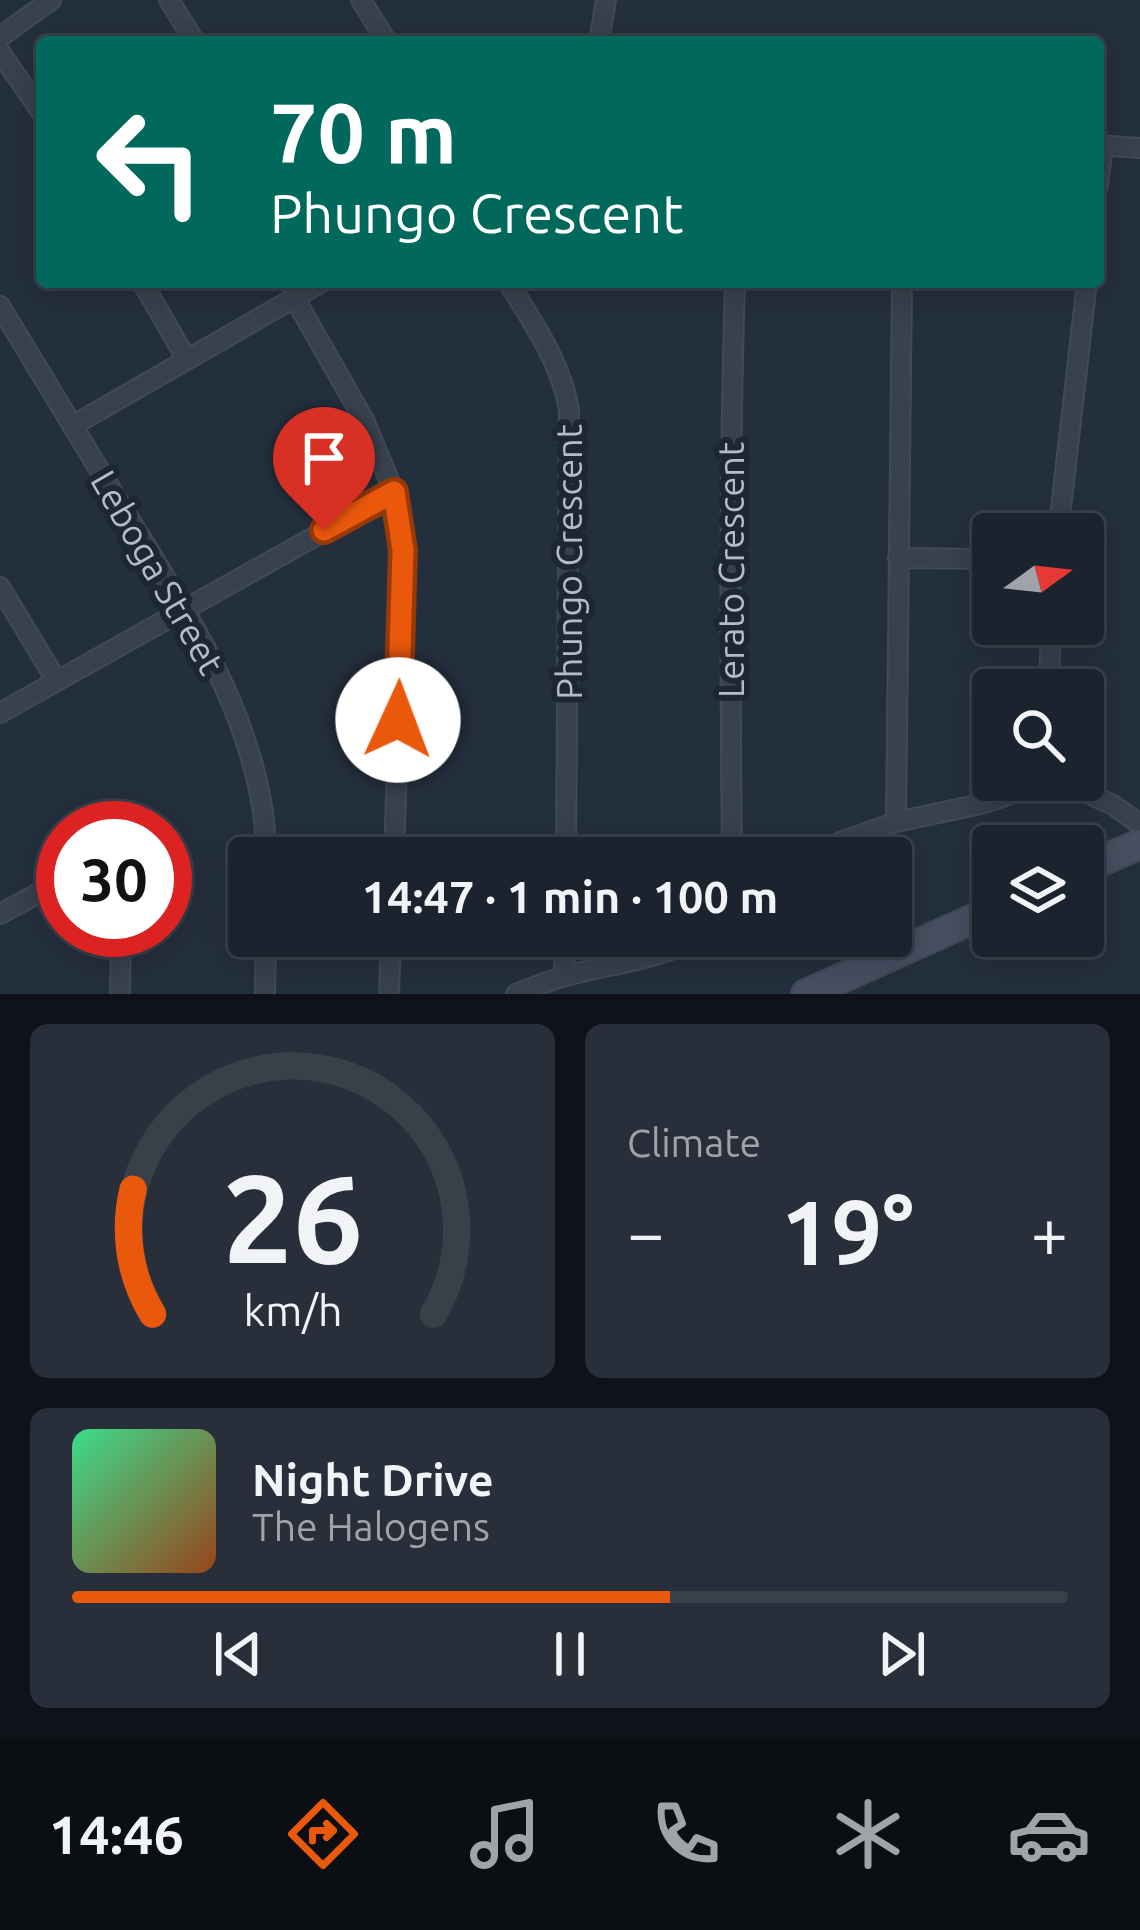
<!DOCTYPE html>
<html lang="en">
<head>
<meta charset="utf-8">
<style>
	body { margin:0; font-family:Ubuntu,sans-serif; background:#282f3a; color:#f1f3f6; height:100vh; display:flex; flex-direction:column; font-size:45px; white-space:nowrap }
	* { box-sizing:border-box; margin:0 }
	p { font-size:39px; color:#a0a4aa }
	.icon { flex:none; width:66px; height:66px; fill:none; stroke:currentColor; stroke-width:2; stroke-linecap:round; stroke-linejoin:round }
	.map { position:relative; height:994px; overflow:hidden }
	.panel { display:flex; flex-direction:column; gap:30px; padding:30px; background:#0f1319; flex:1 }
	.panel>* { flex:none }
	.banner { position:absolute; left:36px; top:36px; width:1068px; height:252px; border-radius:12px; box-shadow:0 6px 30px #0003,0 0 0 3px #39404a; background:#00695c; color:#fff; overflow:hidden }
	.needle { width:78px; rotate:75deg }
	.controls { position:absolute; left:972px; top:513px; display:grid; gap:24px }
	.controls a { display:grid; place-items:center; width:132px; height:132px; border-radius:12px; background:#1b232e; box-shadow:0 6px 30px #0003,0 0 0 3px #39404a; font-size:60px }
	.speed { position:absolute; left:36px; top:801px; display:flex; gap:24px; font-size:60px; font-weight:700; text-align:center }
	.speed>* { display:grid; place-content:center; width:156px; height:156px; border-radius:50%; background:#1b232e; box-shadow:0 6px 30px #0003,0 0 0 3px #39404a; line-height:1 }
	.speed .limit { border:18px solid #d22; background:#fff; color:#111 }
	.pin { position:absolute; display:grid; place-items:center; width:102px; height:102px; color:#fff; margin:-123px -51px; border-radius:50% 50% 50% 0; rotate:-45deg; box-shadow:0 0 12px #0007 }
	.pin .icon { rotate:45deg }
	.me { position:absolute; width:132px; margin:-66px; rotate:2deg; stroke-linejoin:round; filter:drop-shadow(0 0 9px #0008) }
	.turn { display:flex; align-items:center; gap:42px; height:252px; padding:0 36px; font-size:54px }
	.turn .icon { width:156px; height:156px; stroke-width:2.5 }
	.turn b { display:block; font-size:84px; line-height:102px }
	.big { font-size:90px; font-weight:600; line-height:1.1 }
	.panel .card { flex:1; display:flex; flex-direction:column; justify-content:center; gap:18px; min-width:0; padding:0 42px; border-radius:18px; background:#282f3a }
	.panel .dial { align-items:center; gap:0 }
	.dial svg { height:312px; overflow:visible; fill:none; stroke:#39404a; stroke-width:7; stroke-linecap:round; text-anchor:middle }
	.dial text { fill:#f1f3f6; stroke:none }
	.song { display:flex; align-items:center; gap:36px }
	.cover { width:144px; height:144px; border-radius:18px; background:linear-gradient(135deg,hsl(150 70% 55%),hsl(20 70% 35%)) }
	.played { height:12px; border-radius:6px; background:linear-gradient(90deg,#ea580c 60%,#39404a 60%) }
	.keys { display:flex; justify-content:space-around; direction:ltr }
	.heat { display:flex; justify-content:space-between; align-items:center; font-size:66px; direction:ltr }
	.panel .tiles { flex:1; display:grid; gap:30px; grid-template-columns:1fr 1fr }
	.card:last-child { grid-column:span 2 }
	.trip { position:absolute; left:228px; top:837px; width:684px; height:120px; border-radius:12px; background:#1b232e; box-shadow:0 6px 30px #0003,0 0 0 3px #39404a; font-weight:600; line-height:120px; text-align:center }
	.tab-bar { display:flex; height:192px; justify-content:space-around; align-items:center; background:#0b0e12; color:#a0a4aa }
	.tab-bar .icon { width:84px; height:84px }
	.tab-bar .active { color:#ea580c }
	.tab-bar b { font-size:54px; color:#f1f3f6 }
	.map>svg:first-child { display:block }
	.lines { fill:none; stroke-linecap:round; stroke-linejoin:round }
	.minor-casing { stroke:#414a57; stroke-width:22 }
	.secondary-casing { stroke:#414a57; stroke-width:32 }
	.minor { stroke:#38414e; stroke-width:18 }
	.secondary { stroke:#465061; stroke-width:27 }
	.route-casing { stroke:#983908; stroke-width:30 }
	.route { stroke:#ea580c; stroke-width:21 }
	.labels { text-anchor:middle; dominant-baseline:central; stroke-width:12; stroke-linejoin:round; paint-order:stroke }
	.street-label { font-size:36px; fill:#b4bcc9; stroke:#1d2633 }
</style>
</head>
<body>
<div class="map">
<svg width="1140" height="994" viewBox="0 0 1140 994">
	<rect width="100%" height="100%" fill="#242f3e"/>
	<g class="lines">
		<g class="minor-casing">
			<path id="minor" d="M169,0L195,42
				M361,0L387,42
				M0,37L51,0
				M599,42L606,0
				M0,52L42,113
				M1098,145L1140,148
				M1098,185L1103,146
				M142,282L187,360
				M508,282C533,323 561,362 569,410L566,858
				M294,297L364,420L394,492L400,523L403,581L394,858
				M0,306C40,372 80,438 120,504C184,608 267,730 266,858
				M72,426L322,282
				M1058,534L1087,282
				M898,558L993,559
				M0,587L56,680
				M1049,690L1051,624
				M0,713L394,492
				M1059,780L1113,805L1140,824
				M896,822L902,282
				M732,858C730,666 729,474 735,282
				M796,858L896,822L981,804L1055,780
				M0,914L63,880
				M564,976L565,936
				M120,994L121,930
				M265,994L266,936
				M389,994L391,936
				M516,994C531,988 546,982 562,977C609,964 659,960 703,936"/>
		</g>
		<g class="secondary-casing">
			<path id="secondary" d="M1083,869L1140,844
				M806,994L993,910"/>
		</g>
		<use href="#minor" class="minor"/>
		<use href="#secondary" class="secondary"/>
	</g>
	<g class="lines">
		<g class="route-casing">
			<path id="route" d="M324,530L394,492L403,550L398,720"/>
		</g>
		<use href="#route" class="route"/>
	</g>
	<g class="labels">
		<g class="street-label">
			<text transform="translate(568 562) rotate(-90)">Phungo Crescent</text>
			<text transform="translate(730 570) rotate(-90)">Lerato Crescent</text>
			<text transform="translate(158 572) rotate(60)">Leboga Street</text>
		</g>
	</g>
</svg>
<div class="controls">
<a><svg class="needle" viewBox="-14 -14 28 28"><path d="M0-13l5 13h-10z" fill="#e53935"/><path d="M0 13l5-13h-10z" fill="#a0a4aa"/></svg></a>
<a><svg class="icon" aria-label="search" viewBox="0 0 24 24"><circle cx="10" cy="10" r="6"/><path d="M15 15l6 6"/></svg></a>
<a><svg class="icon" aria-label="layers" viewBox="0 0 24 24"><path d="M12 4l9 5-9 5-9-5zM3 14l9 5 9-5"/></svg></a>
</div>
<div class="speed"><div class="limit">30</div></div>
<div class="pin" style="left:324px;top:530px;background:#d93025"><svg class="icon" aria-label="arrive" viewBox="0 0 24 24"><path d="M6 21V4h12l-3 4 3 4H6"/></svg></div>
<svg class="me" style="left:398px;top:720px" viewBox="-20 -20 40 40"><circle r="19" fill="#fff"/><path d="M0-13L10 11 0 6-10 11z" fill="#ea580c"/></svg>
<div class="trip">14:47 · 1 min · 100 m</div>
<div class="banner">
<div class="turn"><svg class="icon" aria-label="left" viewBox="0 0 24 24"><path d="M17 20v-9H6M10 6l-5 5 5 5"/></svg><div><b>70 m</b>Phungo Crescent</div></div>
</div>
</div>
<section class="panel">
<div class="tiles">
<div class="card dial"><svg viewBox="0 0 100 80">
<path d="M14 69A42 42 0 1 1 86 69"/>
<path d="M14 69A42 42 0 0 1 9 37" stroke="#ea580c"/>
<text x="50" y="56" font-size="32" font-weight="700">26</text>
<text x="50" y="72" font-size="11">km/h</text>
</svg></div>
<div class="card"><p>Climate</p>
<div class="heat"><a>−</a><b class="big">19°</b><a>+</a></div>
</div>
<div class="card">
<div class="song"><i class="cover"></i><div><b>Night Drive</b><p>The Halogens</p></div></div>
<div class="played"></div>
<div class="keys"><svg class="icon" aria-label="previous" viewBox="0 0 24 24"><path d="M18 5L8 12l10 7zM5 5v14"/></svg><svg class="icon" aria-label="pause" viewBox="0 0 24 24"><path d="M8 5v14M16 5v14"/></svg><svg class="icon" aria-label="next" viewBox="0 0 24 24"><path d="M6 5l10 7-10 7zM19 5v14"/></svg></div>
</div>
</div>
</section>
<nav class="tab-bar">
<b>14:46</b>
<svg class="icon active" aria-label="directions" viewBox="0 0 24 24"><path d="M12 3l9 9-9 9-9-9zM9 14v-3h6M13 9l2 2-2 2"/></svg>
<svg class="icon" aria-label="music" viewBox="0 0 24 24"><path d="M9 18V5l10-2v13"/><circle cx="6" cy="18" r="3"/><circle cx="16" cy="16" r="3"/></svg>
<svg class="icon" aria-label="phone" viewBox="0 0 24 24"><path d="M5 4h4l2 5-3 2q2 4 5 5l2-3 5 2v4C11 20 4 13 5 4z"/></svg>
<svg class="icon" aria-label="climate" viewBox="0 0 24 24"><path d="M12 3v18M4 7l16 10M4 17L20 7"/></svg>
<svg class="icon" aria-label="car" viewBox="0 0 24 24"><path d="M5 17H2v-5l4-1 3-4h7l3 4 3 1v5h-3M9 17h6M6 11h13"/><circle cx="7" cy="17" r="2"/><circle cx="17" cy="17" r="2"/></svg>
</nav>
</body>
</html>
